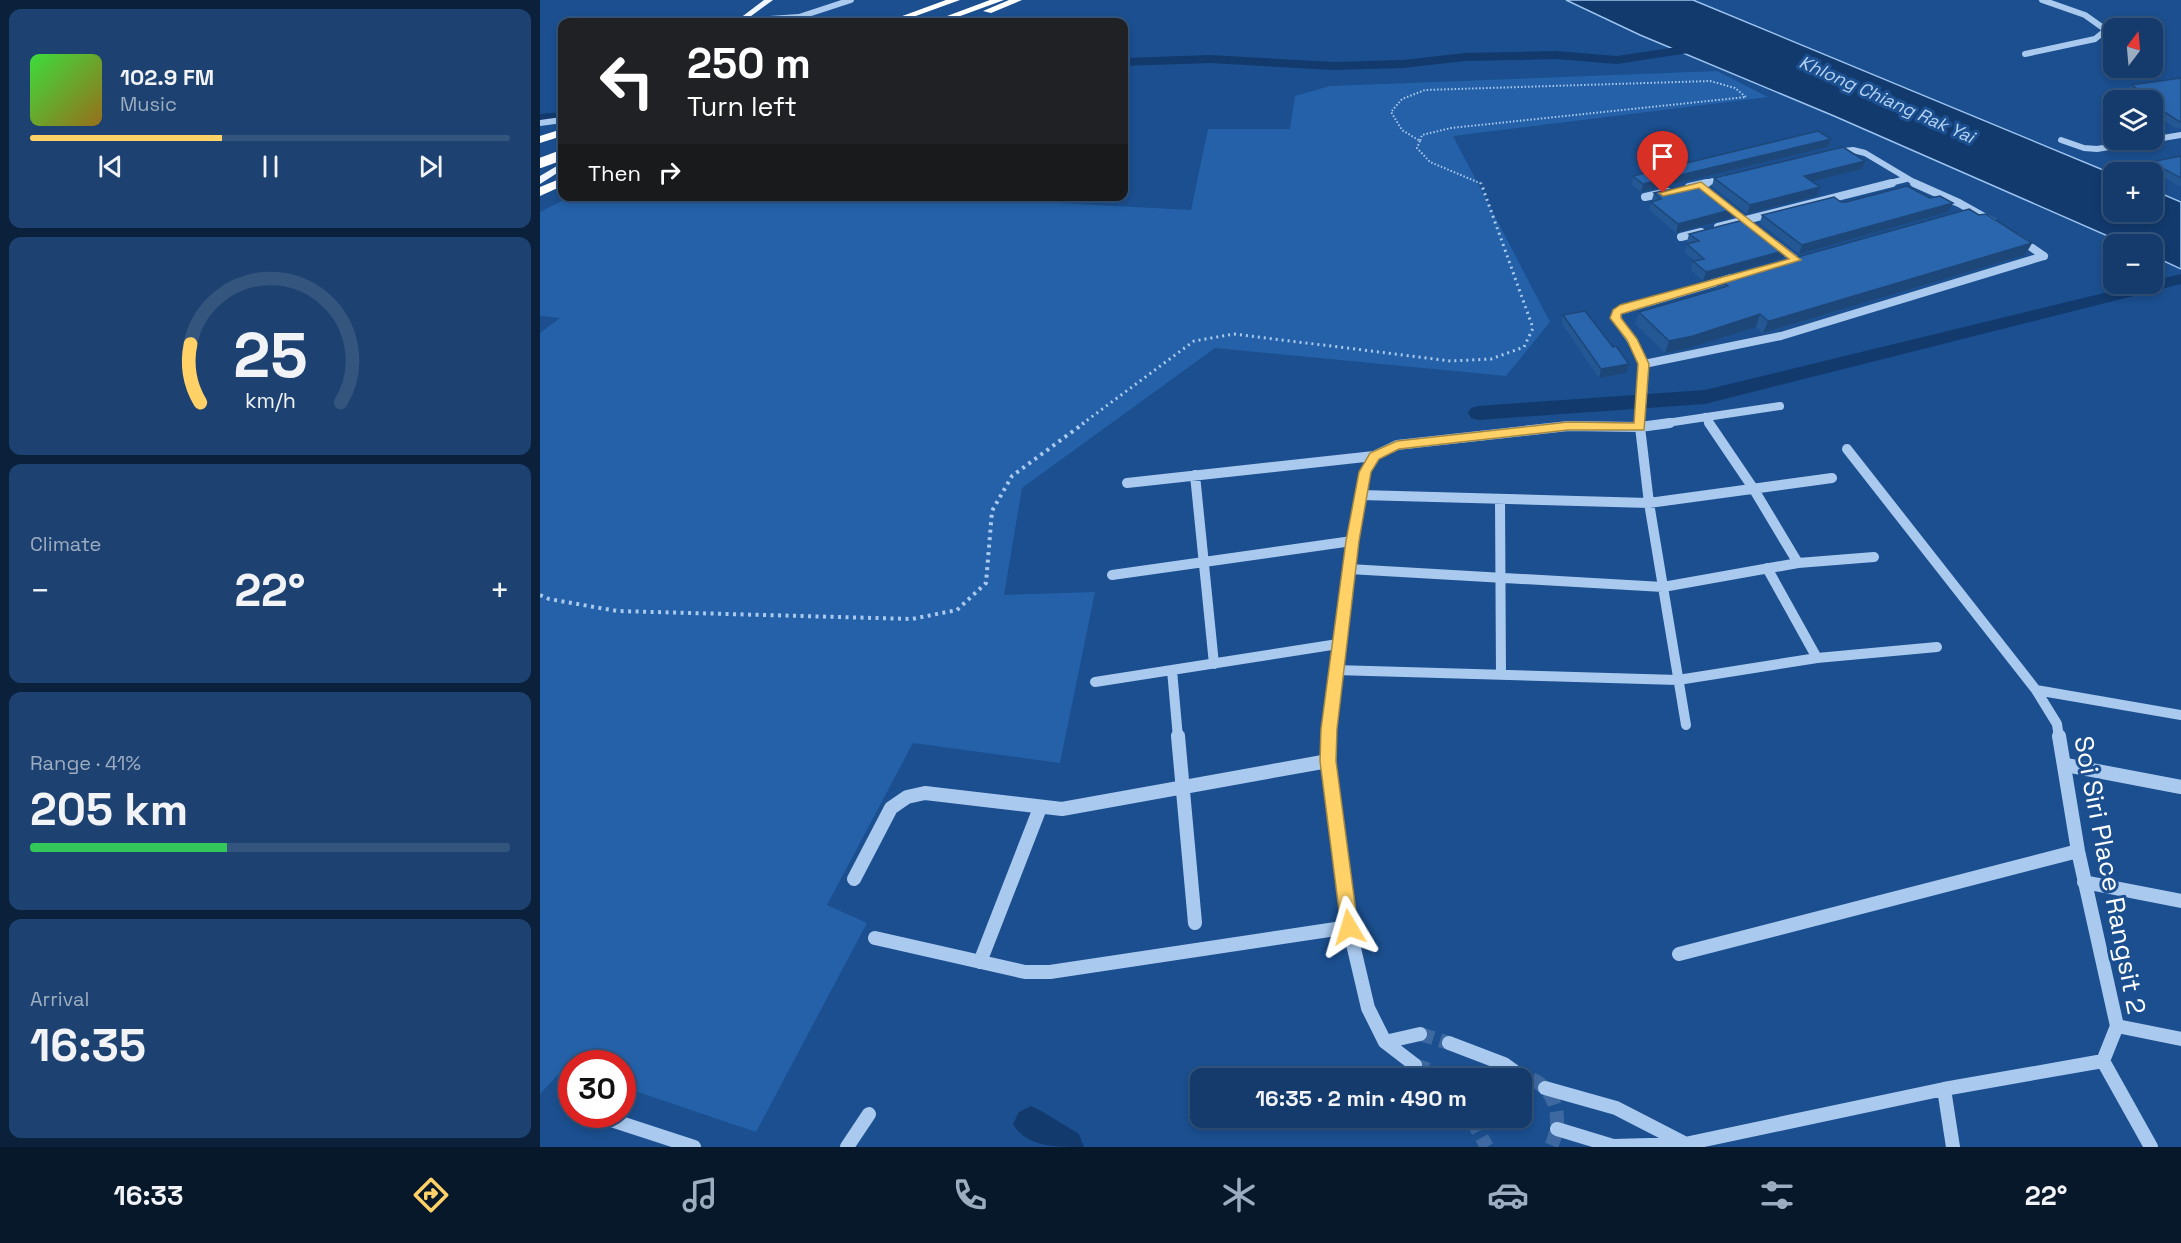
<!DOCTYPE html>
<html lang="en">
<head>
<meta charset="utf-8">
<style>
	body { margin:0; font-family:"Space Grotesk",sans-serif; background:#1d4271; color:#f1f3f6; height:100vh; display:flex; flex-direction:column; font-size:22px; white-space:nowrap }
	* { box-sizing:border-box; margin:0 }
	p { font-size:20px; color:#9dadc1 }
	.icon { flex:none; width:33px; height:33px; fill:none; stroke:currentColor; stroke-width:2; stroke-linecap:round; stroke-linejoin:round }
	.map { position:relative; flex:1; overflow:hidden }
	.details { display:flex; flex-direction:column; gap:9px; padding:9px; background:#0b203b; width:540px }
	.details>* { flex:none }
	.hud { position:absolute; left:18px; top:18px; width:570px; height:183px; border-radius:12px; box-shadow:0 3px 9px #0003,0 0 0 2px #33557e; background:#202124; color:#fff; overflow:hidden }
	.needle { width:39px; rotate:16deg }
	.buttons { position:absolute; left:1563px; top:18px; display:grid; gap:12px }
	.buttons a { display:grid; place-items:center; width:60px; height:60px; border-radius:12px; background:#143b6b; box-shadow:0 3px 9px #0003,0 0 0 2px #33557e; font-size:30px }
	.speed { position:absolute; left:18px; top:1050px; display:flex; gap:12px; font-size:30px; font-weight:700; text-align:center }
	.speed>* { display:grid; place-content:center; width:78px; height:78px; border-radius:50%; background:#143b6b; box-shadow:0 3px 9px #0003,0 0 0 2px #33557e; line-height:1 }
	.speed .limit { border:9px solid #d22; background:#fff; color:#111 }
	.pin { position:absolute; display:grid; place-items:center; width:51px; height:51px; color:#fff; margin:-62px -26px; border-radius:50% 50% 50% 0; rotate:-45deg; box-shadow:0 0 6px #0007 }
	.pin .icon { rotate:45deg }
	.me { position:absolute; width:66px; margin:-33px; rotate:353deg; stroke-linejoin:round; filter:drop-shadow(0 0 4px #0008) }
	.turn { display:flex; align-items:center; gap:21px; height:126px; padding:0 30px; font-size:27px }
	.turn .icon { width:78px; height:78px; stroke-width:2.5 }
	.turn b { display:block; font-size:42px; line-height:51px }
	.then { display:flex; align-items:center; height:57px; padding:0 30px; background:#0003; gap:12px; font-size:22px }
	.big { font-size:45px; font-weight:700; line-height:1.1 }
	.details .card { flex:1; display:flex; flex-direction:column; justify-content:center; gap:9px; min-width:0; padding:0 21px; border-radius:12px; background:#1d4271 }
	.details .dial { align-items:center; gap:0 }
	.dial svg { height:156px; overflow:visible; fill:none; stroke:#33557e; stroke-width:7; stroke-linecap:round; text-anchor:middle }
	.dial text { fill:#f1f3f6; stroke:none }
	.song { display:flex; align-items:center; gap:18px }
	.cover { width:72px; height:72px; border-radius:9px; background:linear-gradient(135deg,hsl(120 70% 55%),hsl(40 70% 35%)) }
	.played { height:6px; border-radius:3px; background:linear-gradient(90deg,#ffd166 40%,#33557e 40%) }
	.keys { display:flex; justify-content:space-around; direction:ltr }
	.heat { display:flex; justify-content:space-between; align-items:center; font-size:33px; direction:ltr }
	.charge { height:9px; border-radius:4px; background:linear-gradient(90deg,#34c759 41%,#33557e 0) }
	.trip { position:absolute; left:650px; top:1068px; width:342px; height:60px; border-radius:12px; background:#143b6b; box-shadow:0 3px 9px #0003,0 0 0 2px #33557e; font-weight:700; line-height:60px; text-align:center }
	.menu { display:flex; height:96px; justify-content:space-around; align-items:center; background:#08182b; color:#9dadc1 }
	.menu .icon { width:42px; height:42px }
	.menu .active { color:#ffd166 }
	.menu b { font-size:27px; color:#f1f3f6 }
	main { display:flex; flex:1; min-height:0 }
	.map>svg:first-child { display:block }
	.green { fill:#2461a8 }
	.water { fill:#123a6d; stroke:#9cc4f0; stroke-width:1.5 }
	.lines { fill:none; stroke-linecap:round; stroke-linejoin:round }
	.canal { fill:#123a6d; fill-rule:evenodd }
	.minor-tunnel { stroke:#3d69a0; stroke-width:14; stroke-dasharray:14 7; stroke-linecap:butt }
	.path-far2 { stroke:#a9c9ee; stroke-width:2; stroke-dasharray:1.5 2; stroke-linecap:butt }
	.path-far1 { stroke:#a9c9ee; stroke-width:3; stroke-dasharray:2 4; stroke-linecap:butt }
	.path { stroke:#a9c9ee; stroke-width:4; stroke-dasharray:3 4.5; stroke-linecap:butt }
	.minor-far3 { stroke:#a9c9ee; stroke-width:6 }
	.minor-far2 { stroke:#a9c9ee; stroke-width:8 }
	.minor-far1 { stroke:#a9c9ee; stroke-width:10 }
	.minor { stroke:#a9c9ee; stroke-width:14 }
	.major { fill:#f0f6ff; fill-rule:evenodd }
	.highway { fill:#fff; fill-rule:evenodd }
	.highway-bridge { stroke:#fff; stroke-width:10 }
	.wall { fill:#245895 }
	.shaded-wall { fill:#1d4779 }
	.building { fill:#2a66ad; stroke:#1d4779; stroke-width:1.5 }
	.route { fill:#ffd166; stroke:#a68842; stroke-width:1.5 }
	.labels { text-anchor:middle; dominant-baseline:central; stroke-width:6; stroke-linejoin:round; paint-order:stroke }
	.far-water-label { font-size:18px; font-style:italic; fill:#b5d3f5; stroke:#1b4f8f }
	.near-street-label { font-size:26px; fill:#fff; stroke:#1b4f8f }
</style>
</head>
<body>
<main>
<section class="details">
<div class="card">
<div class="song"><i class="cover"></i><div><b>102.9 FM</b><p>Music</p></div></div>
<div class="played"></div>
<div class="keys"><svg class="icon" aria-label="previous" viewBox="0 0 24 24"><path d="M18 5L8 12l10 7zM5 5v14"/></svg><svg class="icon" aria-label="pause" viewBox="0 0 24 24"><path d="M8 5v14M16 5v14"/></svg><svg class="icon" aria-label="next" viewBox="0 0 24 24"><path d="M6 5l10 7-10 7zM19 5v14"/></svg></div>
</div>
<div class="card dial"><svg viewBox="0 0 100 80">
<path d="M14 69A42 42 0 1 1 86 69"/>
<path d="M14 69A42 42 0 0 1 9 39" stroke="#ffd166"/>
<text x="50" y="56" font-size="32" font-weight="700">25</text>
<text x="50" y="72" font-size="11">km/h</text>
</svg></div>
<div class="card"><p>Climate</p>
<div class="heat"><a>−</a><b class="big">22°</b><a>+</a></div>
</div>
<div class="card"><p>Range · 41%</p><b class="big">205 km</b><div class="charge"></div></div>
<div class="card"><p>Arrival</p><b class="big">16:35</b></div>
</section>
<div class="map">
<svg width="1641" height="1147" viewBox="0 0 1641 1147">
	<rect width="100%" height="100%" fill="#1b4f8f"/>
	<path class="green" d="M1177,71L1228,97L913,136L1010,322L966,376L675,348L482,488L464,595L555,592L520,763L373,743L287,905L327,923L216,1132L83,1087L82,1064H32L31,1070L24,1068L0,1094V333L20,318L0,316V212L32,196H385L651,210L668,129H750L755,96L790,86Z"/>
	<path class="water" d="M1026,0H1153L1573,174L1574,212H1612L1613,190L1641,202V269L1613,256L1612,244H1586L1294,116L1100,35Z"/>
	<g class="lines">
		<path class="canal" d="M1170,42L1177,46L1175,49L1077,64L1016,59L925,61L863,68L793,70L670,63L584,66V58L670,55L793,62L863,60L925,53L1016,51L1077,56Z
			M22,112V120L0,122V114Z
			M1641,274V284L1165,404L938,420L931,418L928,413L931,408L938,406L1165,390L1601,284H1612V281Z
			M491,1106L503,1112L539,1134L544,1147C515,1147 486,1147 473,1124L479,1112Z"/>
		<path class="minor-tunnel" d="M880,1034L909,1043
			M875,1065L903,1075
			M951,1078C999,1063 1031,1102 1011,1147
			M935,1118L937,1129L947,1147"/>
		<path class="path-far2" d="M1170,81L1195,88L1206,97L911,128L882,135L880,141L862,130L851,112L862,99L885,90Z
			M880,141L877,148L890,162L942,184"/>
		<path class="path-far1" d="M542,424L654,341L694,334L911,361L951,359L984,347L993,328L941,183"/>
		<path class="path" d="M0,595L9,599L77,611L372,619L417,610L446,583L452,511L472,476L544,423"/>
		<path class="minor-far3" d="M201,21L259,17L311,0
			M1485,54L1555,39L1566,30L1545,15L1502,0
			M0,123L22,120
			M1521,140L1544,148L1557,149L1641,135
			M1295,152L1313,150L1325,153L1377,184
			M1161,184L1186,178
			M1346,184L1366,179"/>
		<path class="minor-far2" d="M1374,183L1419,203L1453,222
			M1149,187L1167,183
			M1105,197L1128,192
			M1178,227L1352,183
			M1141,237L1161,232
			M1479,239L1504,256
			M1235,244L1256,260
			M1104,364L1241,336L1504,256
			M1165,417L1170,424
			M1100,424C1101,409 1107,375 1103,362C1098,346 1076,324 1076,312L1191,278
			M1120,424L1240,406"/>
		<path class="minor-far1" d="M1130,423L1100,427L1109,503L1146,725
			M1169,423L1213,488L1258,563
			M1307,449L1496,690L1517,724L1519,738
			M655,475L674,664
			M587,483L834,456
			M821,495L1109,503L1292,478
			M960,499L961,675
			M1227,568L1277,658
			M809,569L1123,587L1258,563L1334,557
			M572,575L812,541
			M632,670L638,738
			M795,670L1138,680L1277,658L1397,647
			M555,682L798,644
			M1496,690L1641,715
			M790,738L795,670L812,541L825,472L834,456L857,445L1028,426L1100,427V423"/>
		<path class="minor" d="M638,736L655,923
			M790,736L788,761L809,927L828,1008L845,1042L875,1065
			M1526,765L1641,787
			M314,879L351,808L367,797L385,793L522,809L788,761
			M1544,882L1641,901
			M335,938L485,972H510L809,927
			M1139,954L1538,851
			M440,962L500,808
			M1577,1026L1641,1039
			M845,1042L880,1034
			M909,1043L964,1064L975,1072
			M1563,1061L1611,1147
			M903,1075L910,1078
			M1005,1088L1076,1108L1142,1142
			M1404,1089L1413,1147
			M56,1115L154,1147
			M1017,1129L1073,1146L1145,1144L1404,1089L1563,1061L1577,1026L1538,851L1519,736
			M307,1147L329,1114"/>
		<path class="major" d="M224,0H233L203,22H195Z
			M22,163V170L0,184V176Z"/>
		<path class="highway" d="M406,0H420L359,22H346Z
			M450,0H464L404,22H391Z
			M469,0H482L451,13L443,11Z
			M22,129V136L0,143V136Z
			M22,178V186L0,196V187Z"/>
		<path class="highway-bridge" d="M0,163L22,155"/>
	</g>
	<path class="wall" d="M1641,78V128H1636L1612,113V100H1594L1586,95L1588,92L1587,91L1591,85Z
		M1288,147L1101,192L1092,185L1093,176Z
		M1641,156V187L1607,168L1611,162Z
		M1322,169L1272,181L1277,196L1207,214L1172,186L1174,178Z
		M1114,193L1191,218L1136,233L1109,210Z
		M1301,202L1408,212L1259,254L1220,223L1222,215Z
		M1439,215L1492,243L1485,255L1228,332L1223,333L1216,327L1149,348L1125,353L1095,324L1099,312L1175,290L1179,279Z
		M1149,234L1247,250L1243,258L1163,281L1151,270L1153,261H1155L1145,253L1147,244H1149L1147,242Z
		M1023,315L1073,347L1089,364L1086,373L1059,378L1022,324Z"/>
	<path class="shaded-wall" d="M1291,139L1288,147L1101,192L1103,184Z
		M1325,161L1322,169L1261,184L1264,176Z
		M1280,187L1277,196L1207,214L1210,205Z
		M1413,203L1408,212L1259,254L1262,245Z
		M1194,209L1191,218L1136,233L1138,224Z
		M1492,243L1485,255L1223,333L1228,321Z
		M1247,250L1243,258L1163,281L1166,272Z
		M1220,314L1216,327L1149,348L1125,353L1129,341Z
		M1089,364L1086,373L1059,378L1061,369Z"/>
	<path class="building" d="M1641,78V122H1640L1612,104V100H1607L1590,89L1596,88L1591,85Z
		M1278,131L1291,139L1103,184L1093,176Z
		M1303,147L1325,161L1264,176L1280,187L1210,205L1174,178Z
		M1641,156V178L1611,162Z
		M1160,183L1194,209L1138,224L1111,202L1121,199L1114,193Z
		M1367,186L1390,198L1400,196L1413,203L1262,245L1222,215L1294,197L1301,202H1306Z
		M1429,209L1439,215L1446,214L1492,243L1233,320L1228,321L1220,314L1153,336L1129,341L1099,312L1188,286L1179,279Z
		M1207,219L1247,250L1166,272L1153,261L1164,259L1147,244L1159,241L1149,234Z
		M1045,311L1073,347L1076,346L1089,364L1061,369L1023,315Z"/>
	<path class="route" d="M1161,182L1261,260L1081,314V318L1097,339L1109,364L1104,430H1028L859,449L839,459L831,472L819,541L797,729L796,761L818,927L815,934L809,936L802,934L780,761L781,729L806,541L819,472L830,453L857,441L1028,422L1094,423L1098,364L1087,340L1070,318L1073,310L1080,305L1249,259L1159,188L1123,196L1119,193Z"/>
	<g class="labels">
		<g class="far-water-label">
			<text transform="translate(1347 99) rotate(24)">Khlong Chiang Rak Yai</text>
		</g>
		<g class="near-street-label">
			<text transform="translate(1570 875) rotate(79)">Soi Siri Place Rangsit 2</text>
		</g>
	</g>
</svg>
<div class="buttons">
<a><svg class="needle" viewBox="-14 -14 28 28"><path d="M0-13l5 13h-10z" fill="#e53935"/><path d="M0 13l5-13h-10z" fill="#9dadc1"/></svg></a>
<a><svg class="icon" aria-label="layers" viewBox="0 0 24 24"><path d="M12 4l9 5-9 5-9-5zM3 14l9 5 9-5"/></svg></a>
<a>+</a>
<a>−</a>
</div>
<div class="speed"><div class="limit">30</div></div>
<div class="pin" style="left:1123px;top:193px;background:#d93025"><svg class="icon" aria-label="arrive" viewBox="0 0 24 24"><path d="M6 21V4h12l-3 4 3 4H6"/></svg></div>
<svg class="me" style="left:809px;top:927px" viewBox="-20 -20 40 40"><path d="M0-17L14 15 0 8-14 15z" fill="#ffd166" stroke="#fff" stroke-width="4"/></svg>
<div class="trip">16:35 · 2 min · 490 m</div>
<div class="hud">
<div class="turn"><svg class="icon" aria-label="left" viewBox="0 0 24 24"><path d="M17 20v-9H6M10 6l-5 5 5 5"/></svg><div><b>250 m</b>Turn left</div></div>
<div class="then">Then<svg class="icon" aria-label="right" viewBox="0 0 24 24"><path d="M7 20v-9h11M14 6l5 5-5 5"/></svg></div>
</div>
</div>
</main>
<nav class="menu">
<b>16:33</b>
<svg class="icon active" aria-label="directions" viewBox="0 0 24 24"><path d="M12 3l9 9-9 9-9-9zM9 14v-3h6M13 9l2 2-2 2"/></svg>
<svg class="icon" aria-label="music" viewBox="0 0 24 24"><path d="M9 18V5l10-2v13"/><circle cx="6" cy="18" r="3"/><circle cx="16" cy="16" r="3"/></svg>
<svg class="icon" aria-label="phone" viewBox="0 0 24 24"><path d="M5 4h4l2 5-3 2q2 4 5 5l2-3 5 2v4C11 20 4 13 5 4z"/></svg>
<svg class="icon" aria-label="climate" viewBox="0 0 24 24"><path d="M12 3v18M4 7l16 10M4 17L20 7"/></svg>
<svg class="icon" aria-label="car" viewBox="0 0 24 24"><path d="M5 17H2v-5l4-1 3-4h7l3 4 3 1v5h-3M9 17h6M6 11h13"/><circle cx="7" cy="17" r="2"/><circle cx="17" cy="17" r="2"/></svg>
<svg class="icon" aria-label="filters" viewBox="0 0 24 24"><path d="M4 7h16M4 17h16"/><circle cx="9" cy="7" r="2"/><circle cx="15" cy="17" r="2"/></svg>
<b>22°</b>
</nav>
</body>
</html>
